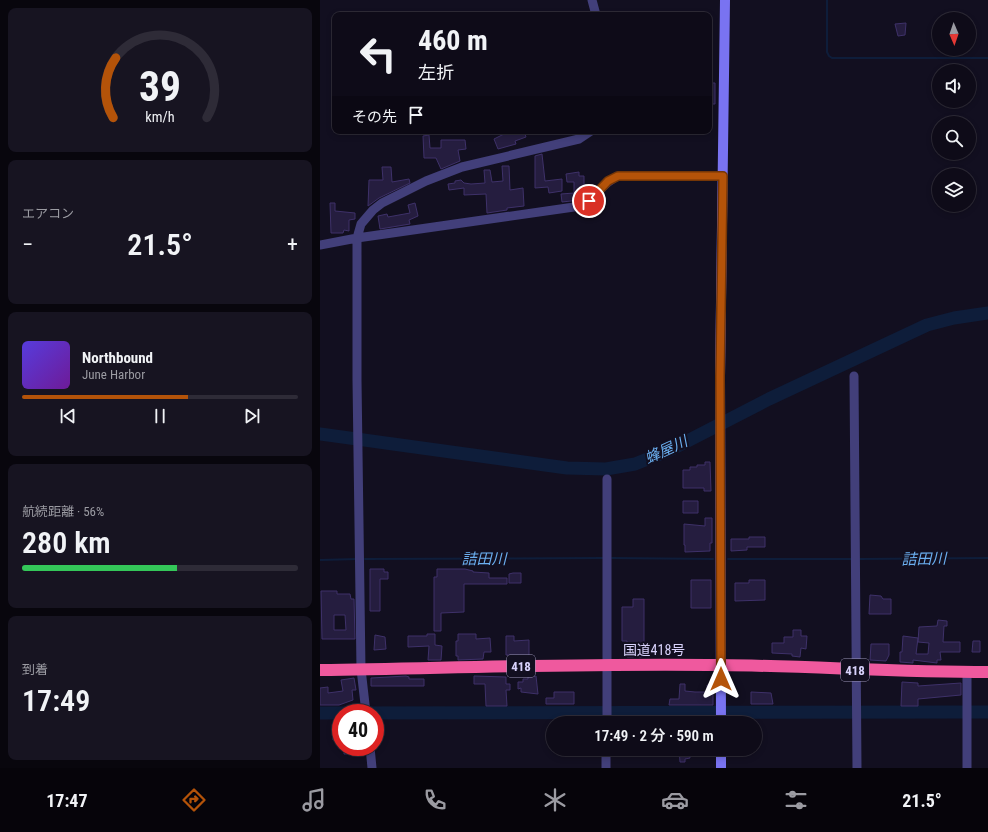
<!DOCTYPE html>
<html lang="ja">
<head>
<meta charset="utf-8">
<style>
	body { margin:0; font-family:"Roboto Condensed","Noto Sans JP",sans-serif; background:#171421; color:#f1f3f6; height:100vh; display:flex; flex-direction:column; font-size:15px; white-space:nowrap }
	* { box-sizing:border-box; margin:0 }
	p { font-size:13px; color:#9b9ba2 }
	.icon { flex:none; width:22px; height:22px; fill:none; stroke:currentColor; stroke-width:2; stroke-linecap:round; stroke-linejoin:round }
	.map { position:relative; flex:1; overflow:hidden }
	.details { display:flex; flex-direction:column; gap:8px; padding:8px; background:#08060d; width:320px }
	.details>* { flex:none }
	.guide { position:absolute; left:12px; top:12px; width:380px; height:122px; border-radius:8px; box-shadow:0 2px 6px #0003,0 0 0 1px #2e2b37; background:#0e0b18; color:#f1f3f6; overflow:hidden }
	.needle { width:26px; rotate:178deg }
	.controls { position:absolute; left:612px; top:12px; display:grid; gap:8px }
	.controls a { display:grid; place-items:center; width:44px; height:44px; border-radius:50%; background:#0e0b18; box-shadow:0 2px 6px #0003,0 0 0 1px #2e2b37; font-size:20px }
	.speed { position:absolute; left:12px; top:704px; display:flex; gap:8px; font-size:20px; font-weight:700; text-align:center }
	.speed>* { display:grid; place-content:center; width:52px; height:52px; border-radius:50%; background:#0e0b18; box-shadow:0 2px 6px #0003,0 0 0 1px #2e2b37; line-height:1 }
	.speed .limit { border:6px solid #d22; background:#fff; color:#111 }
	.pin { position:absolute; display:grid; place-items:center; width:34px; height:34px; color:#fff; margin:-17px; border:2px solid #fff; border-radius:50%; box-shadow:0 1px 4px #0007 }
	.me { position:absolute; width:44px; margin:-22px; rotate:0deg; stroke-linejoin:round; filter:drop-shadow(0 0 3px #0008) }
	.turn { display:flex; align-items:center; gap:14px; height:84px; padding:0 20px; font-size:18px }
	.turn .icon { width:52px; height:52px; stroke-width:2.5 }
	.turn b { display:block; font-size:28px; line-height:34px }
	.then { display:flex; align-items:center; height:38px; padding:0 20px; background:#0003; gap:8px; font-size:15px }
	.big { font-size:30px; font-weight:600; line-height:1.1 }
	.details .tile { flex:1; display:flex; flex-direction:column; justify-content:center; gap:6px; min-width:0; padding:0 14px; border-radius:8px; background:#171421 }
	.details .dial { align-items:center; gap:0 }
	.dial svg { height:104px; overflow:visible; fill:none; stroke:#2e2b37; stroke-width:7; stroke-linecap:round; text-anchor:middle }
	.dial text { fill:#f1f3f6; stroke:none }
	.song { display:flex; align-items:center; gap:12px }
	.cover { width:48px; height:48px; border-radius:6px; background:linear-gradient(135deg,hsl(250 70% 55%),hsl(280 70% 35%)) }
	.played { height:4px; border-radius:2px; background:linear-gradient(90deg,#b45309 60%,#2e2b37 60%) }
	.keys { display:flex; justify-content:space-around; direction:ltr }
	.heat { display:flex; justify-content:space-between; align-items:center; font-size:22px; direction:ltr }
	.charge { height:6px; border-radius:3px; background:linear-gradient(90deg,#34c759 56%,#2e2b37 0) }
	.trip { position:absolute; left:226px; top:716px; width:216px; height:40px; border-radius:20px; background:#0e0b18; box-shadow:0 2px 6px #0003,0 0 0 1px #2e2b37; font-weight:600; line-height:40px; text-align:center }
	.dock { display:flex; height:64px; justify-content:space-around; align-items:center; background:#06040a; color:#9b9ba2 }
	.dock .icon { width:28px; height:28px }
	.dock .selected { color:#b45309 }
	.dock b { font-size:18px; color:#f1f3f6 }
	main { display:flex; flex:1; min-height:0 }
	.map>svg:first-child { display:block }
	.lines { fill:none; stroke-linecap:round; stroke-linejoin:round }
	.stream { stroke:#0e1d3a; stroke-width:2 }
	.river { stroke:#0e1d3a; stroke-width:13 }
	.building { fill:#251d3f; stroke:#3e3169; fill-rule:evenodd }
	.street { stroke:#423f7a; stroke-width:9 }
	.secondary { stroke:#7973f1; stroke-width:10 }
	.highway { stroke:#ef599e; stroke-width:12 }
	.route-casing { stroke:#753606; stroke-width:10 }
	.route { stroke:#b45309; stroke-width:7 }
	.labels { text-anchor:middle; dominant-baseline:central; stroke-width:4; stroke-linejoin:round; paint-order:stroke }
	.shield { fill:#120f20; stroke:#9d98b9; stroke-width:1 }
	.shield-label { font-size:13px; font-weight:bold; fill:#d8d2fb }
	.street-label { font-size:14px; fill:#d8d2fb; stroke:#120f20 }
	.water-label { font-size:15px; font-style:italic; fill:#6baff0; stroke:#120f20 }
</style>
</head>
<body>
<main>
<section class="details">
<div class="tile dial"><svg viewBox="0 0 100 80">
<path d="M14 69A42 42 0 1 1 86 69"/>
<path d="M14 69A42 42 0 0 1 16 23" stroke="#b45309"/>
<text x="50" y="56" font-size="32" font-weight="700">39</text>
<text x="50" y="72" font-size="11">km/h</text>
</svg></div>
<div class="tile"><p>エアコン</p>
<div class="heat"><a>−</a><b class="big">21.5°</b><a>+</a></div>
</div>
<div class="tile">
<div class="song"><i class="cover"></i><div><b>Northbound</b><p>June Harbor</p></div></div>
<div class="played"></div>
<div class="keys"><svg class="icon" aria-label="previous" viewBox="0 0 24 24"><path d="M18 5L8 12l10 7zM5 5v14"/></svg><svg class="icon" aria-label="pause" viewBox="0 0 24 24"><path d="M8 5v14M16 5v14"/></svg><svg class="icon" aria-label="next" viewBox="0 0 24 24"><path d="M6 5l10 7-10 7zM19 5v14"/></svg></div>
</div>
<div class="tile"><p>航続距離 · 56%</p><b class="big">280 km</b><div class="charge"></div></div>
<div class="tile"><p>到着</p><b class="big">17:49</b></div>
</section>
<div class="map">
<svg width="668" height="768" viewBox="0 0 668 768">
	<rect width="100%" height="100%" fill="#120f20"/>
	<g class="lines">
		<path class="stream" d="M507,0V52L509,56L512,58H668
			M292,558L393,559
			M45,559L283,558
			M408,559H531
			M540,559L668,558
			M0,560L37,559"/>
		<path class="river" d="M0,434L247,468L286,469L315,464L350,450L449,399L607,325L634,318L668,313
			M0,713L668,712"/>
	</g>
	<path class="building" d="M586,23L585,35L578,36L575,24Z
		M389,83H395V104H389Z
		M190,131H204L206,137L195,141L196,144L178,149L174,139Z
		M109,135L110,148H121V140H145L146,149L138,150L140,161L121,169L116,158H104L103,136Z
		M222,154L225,181L242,179V191L229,193L228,187L215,188V156Z
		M182,166H189L190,190L203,188L204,206L187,208V210L167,213L166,194L144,195V188L129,190L128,184L135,183V181L141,180L144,183L151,184L165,183L164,170H170L172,182L183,181Z
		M62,167H71L72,182L89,179L90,183L59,198L48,206L49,180H63Z
		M259,172V176H264V196L260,200L242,202L241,194L254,193V182H247L246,174Z
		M10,203H15V211L35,213V219L29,220V231L24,230L23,233H11Z
		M95,203L98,216L89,220L90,224L60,229L58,216L67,214L68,217L90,213L88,205Z
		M385,462H390L391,491H384V488H363V470H370V467H377V465H385Z
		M363,501H378V513H363Z
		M385,518H392V543H390V551L365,552V545H364V524L385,526Z
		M429,537H445V547H427V550L411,551V539H429Z
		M50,569H64V572H68V579H60V611H50Z
		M117,569H145L153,571V572L169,573V578H187V584H144V612L121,613V631H114V577H117Z
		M193,573H201V583H189V574Z
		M371,580H391V608H371Z
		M429,580H445V600L415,601V583H429Z
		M1,591H17V594H30L31,599H34L35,639H2ZM14,615H25L26,630H14Z
		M550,595L561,596L563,599H571V614H549Z
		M313,599H324V657H307V641H302V607H313Z
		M618,620L627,621V626H624L623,642H640V652H620L621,660H617V663L593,660V663L580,662V652H582L583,636L598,638L596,654H608L609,643L598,642L599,627L617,626Z
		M473,630H481V636H487L486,649L481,648L480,657L472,656V654L452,653V643H464V637H473Z
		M107,634H115V645L122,646L121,660H108L109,646L88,647V636H107Z
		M138,634H156V639L170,638L171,652H164L163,659L138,660V656H136V641H138Z
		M55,635L65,637L66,649L54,650Z
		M186,636H194V641L209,640V658L190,659V655H186Z
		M653,641H660V652H652Z
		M551,644H569V655L566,661L550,660Z
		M86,676L89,677V679H104V686H51V678Z
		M154,676L186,677V684H190V690H186L187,706H166L165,684H154Z
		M208,676H216L218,694L201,692V688L198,689V682H203V679H208Z
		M34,678L36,690H32L33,700L19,705H0V688L8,687V693L23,691L21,680Z
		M582,682L598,683V686L641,683V695L598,699V706H581Z
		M360,684H365V691L375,692H387V685H393V705H349L350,699H359Z
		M234,692H254V704H226V698H234Z
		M431,692L451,693L453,704H431Z
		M13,727H21V740H13Z
		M24,747H43V753L24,754Z
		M359,749H369L370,758L365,759V762H360Z"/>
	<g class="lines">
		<path class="street" d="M272,0L276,15
			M0,245L37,238L261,206C275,197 283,183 298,176H403
			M534,376L537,768
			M647,672V768
			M46,713L41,669L37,380V238L41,224L53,210L62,203L106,181L142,167L259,139L271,131
			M287,723V479
			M50,747L52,768
			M286,768V749"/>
		<path class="secondary" d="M401,723L400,377L405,0
			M401,768V749"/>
		<path class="highway" d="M0,670C133,668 266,663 400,665C489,666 578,672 668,672"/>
	</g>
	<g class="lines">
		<g class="route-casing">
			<path id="route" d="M269,201L288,181L298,176H403L400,377L401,679"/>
		</g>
		<use href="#route" class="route"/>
	</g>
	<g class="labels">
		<g class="shield">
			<rect x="187" y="655" width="28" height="22" rx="3"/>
			<rect x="521" y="659" width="28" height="22" rx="3"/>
		</g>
		<g class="shield-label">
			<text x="201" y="666">418</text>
			<text x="535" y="670">418</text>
		</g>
		<g class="street-label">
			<text x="334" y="650">国道418号</text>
		</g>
		<g class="water-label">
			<text transform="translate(346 450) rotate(-25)">蜂屋川</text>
			<text x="164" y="559">詰田川</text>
			<text transform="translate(604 559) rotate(-1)">詰田川</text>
		</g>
	</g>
</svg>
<div class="controls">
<a><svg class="needle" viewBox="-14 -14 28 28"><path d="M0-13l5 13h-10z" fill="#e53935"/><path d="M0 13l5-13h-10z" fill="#9b9ba2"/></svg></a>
<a><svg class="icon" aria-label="sound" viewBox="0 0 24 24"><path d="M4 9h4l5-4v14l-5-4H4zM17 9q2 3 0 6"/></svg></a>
<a><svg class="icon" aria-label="search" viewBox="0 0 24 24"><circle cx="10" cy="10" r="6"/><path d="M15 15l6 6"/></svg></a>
<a><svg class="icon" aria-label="layers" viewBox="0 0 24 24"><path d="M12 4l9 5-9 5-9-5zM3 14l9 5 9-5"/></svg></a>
</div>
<div class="speed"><div class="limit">40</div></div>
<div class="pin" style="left:269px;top:201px;background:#d93025"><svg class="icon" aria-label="arrive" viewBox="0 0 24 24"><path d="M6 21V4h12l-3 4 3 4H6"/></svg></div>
<svg class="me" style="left:401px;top:679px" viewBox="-20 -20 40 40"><path d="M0-17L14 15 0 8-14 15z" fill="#b45309" stroke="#fff" stroke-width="4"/></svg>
<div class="trip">17:49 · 2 分 · 590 m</div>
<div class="guide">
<div class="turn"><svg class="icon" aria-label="left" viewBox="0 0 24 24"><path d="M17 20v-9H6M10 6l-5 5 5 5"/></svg><div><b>460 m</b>左折</div></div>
<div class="then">その先<svg class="icon" aria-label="arrive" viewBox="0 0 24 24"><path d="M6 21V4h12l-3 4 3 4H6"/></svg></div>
</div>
</div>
</main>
<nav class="dock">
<b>17:47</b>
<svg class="icon selected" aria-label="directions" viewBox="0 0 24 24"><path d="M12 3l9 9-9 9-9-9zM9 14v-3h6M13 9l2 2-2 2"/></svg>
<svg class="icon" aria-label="music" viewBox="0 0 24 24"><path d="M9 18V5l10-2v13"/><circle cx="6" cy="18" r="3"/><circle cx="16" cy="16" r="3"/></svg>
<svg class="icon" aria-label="phone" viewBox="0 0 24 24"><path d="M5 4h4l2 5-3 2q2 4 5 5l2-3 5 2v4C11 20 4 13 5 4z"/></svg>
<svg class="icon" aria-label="climate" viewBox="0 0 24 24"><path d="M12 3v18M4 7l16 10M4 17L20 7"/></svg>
<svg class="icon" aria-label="car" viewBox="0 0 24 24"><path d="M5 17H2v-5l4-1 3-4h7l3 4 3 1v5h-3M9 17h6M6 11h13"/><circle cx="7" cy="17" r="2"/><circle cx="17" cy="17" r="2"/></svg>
<svg class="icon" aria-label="filters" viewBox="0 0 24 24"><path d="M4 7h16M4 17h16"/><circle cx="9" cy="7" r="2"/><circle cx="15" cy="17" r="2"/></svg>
<b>21.5°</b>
</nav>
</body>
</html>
